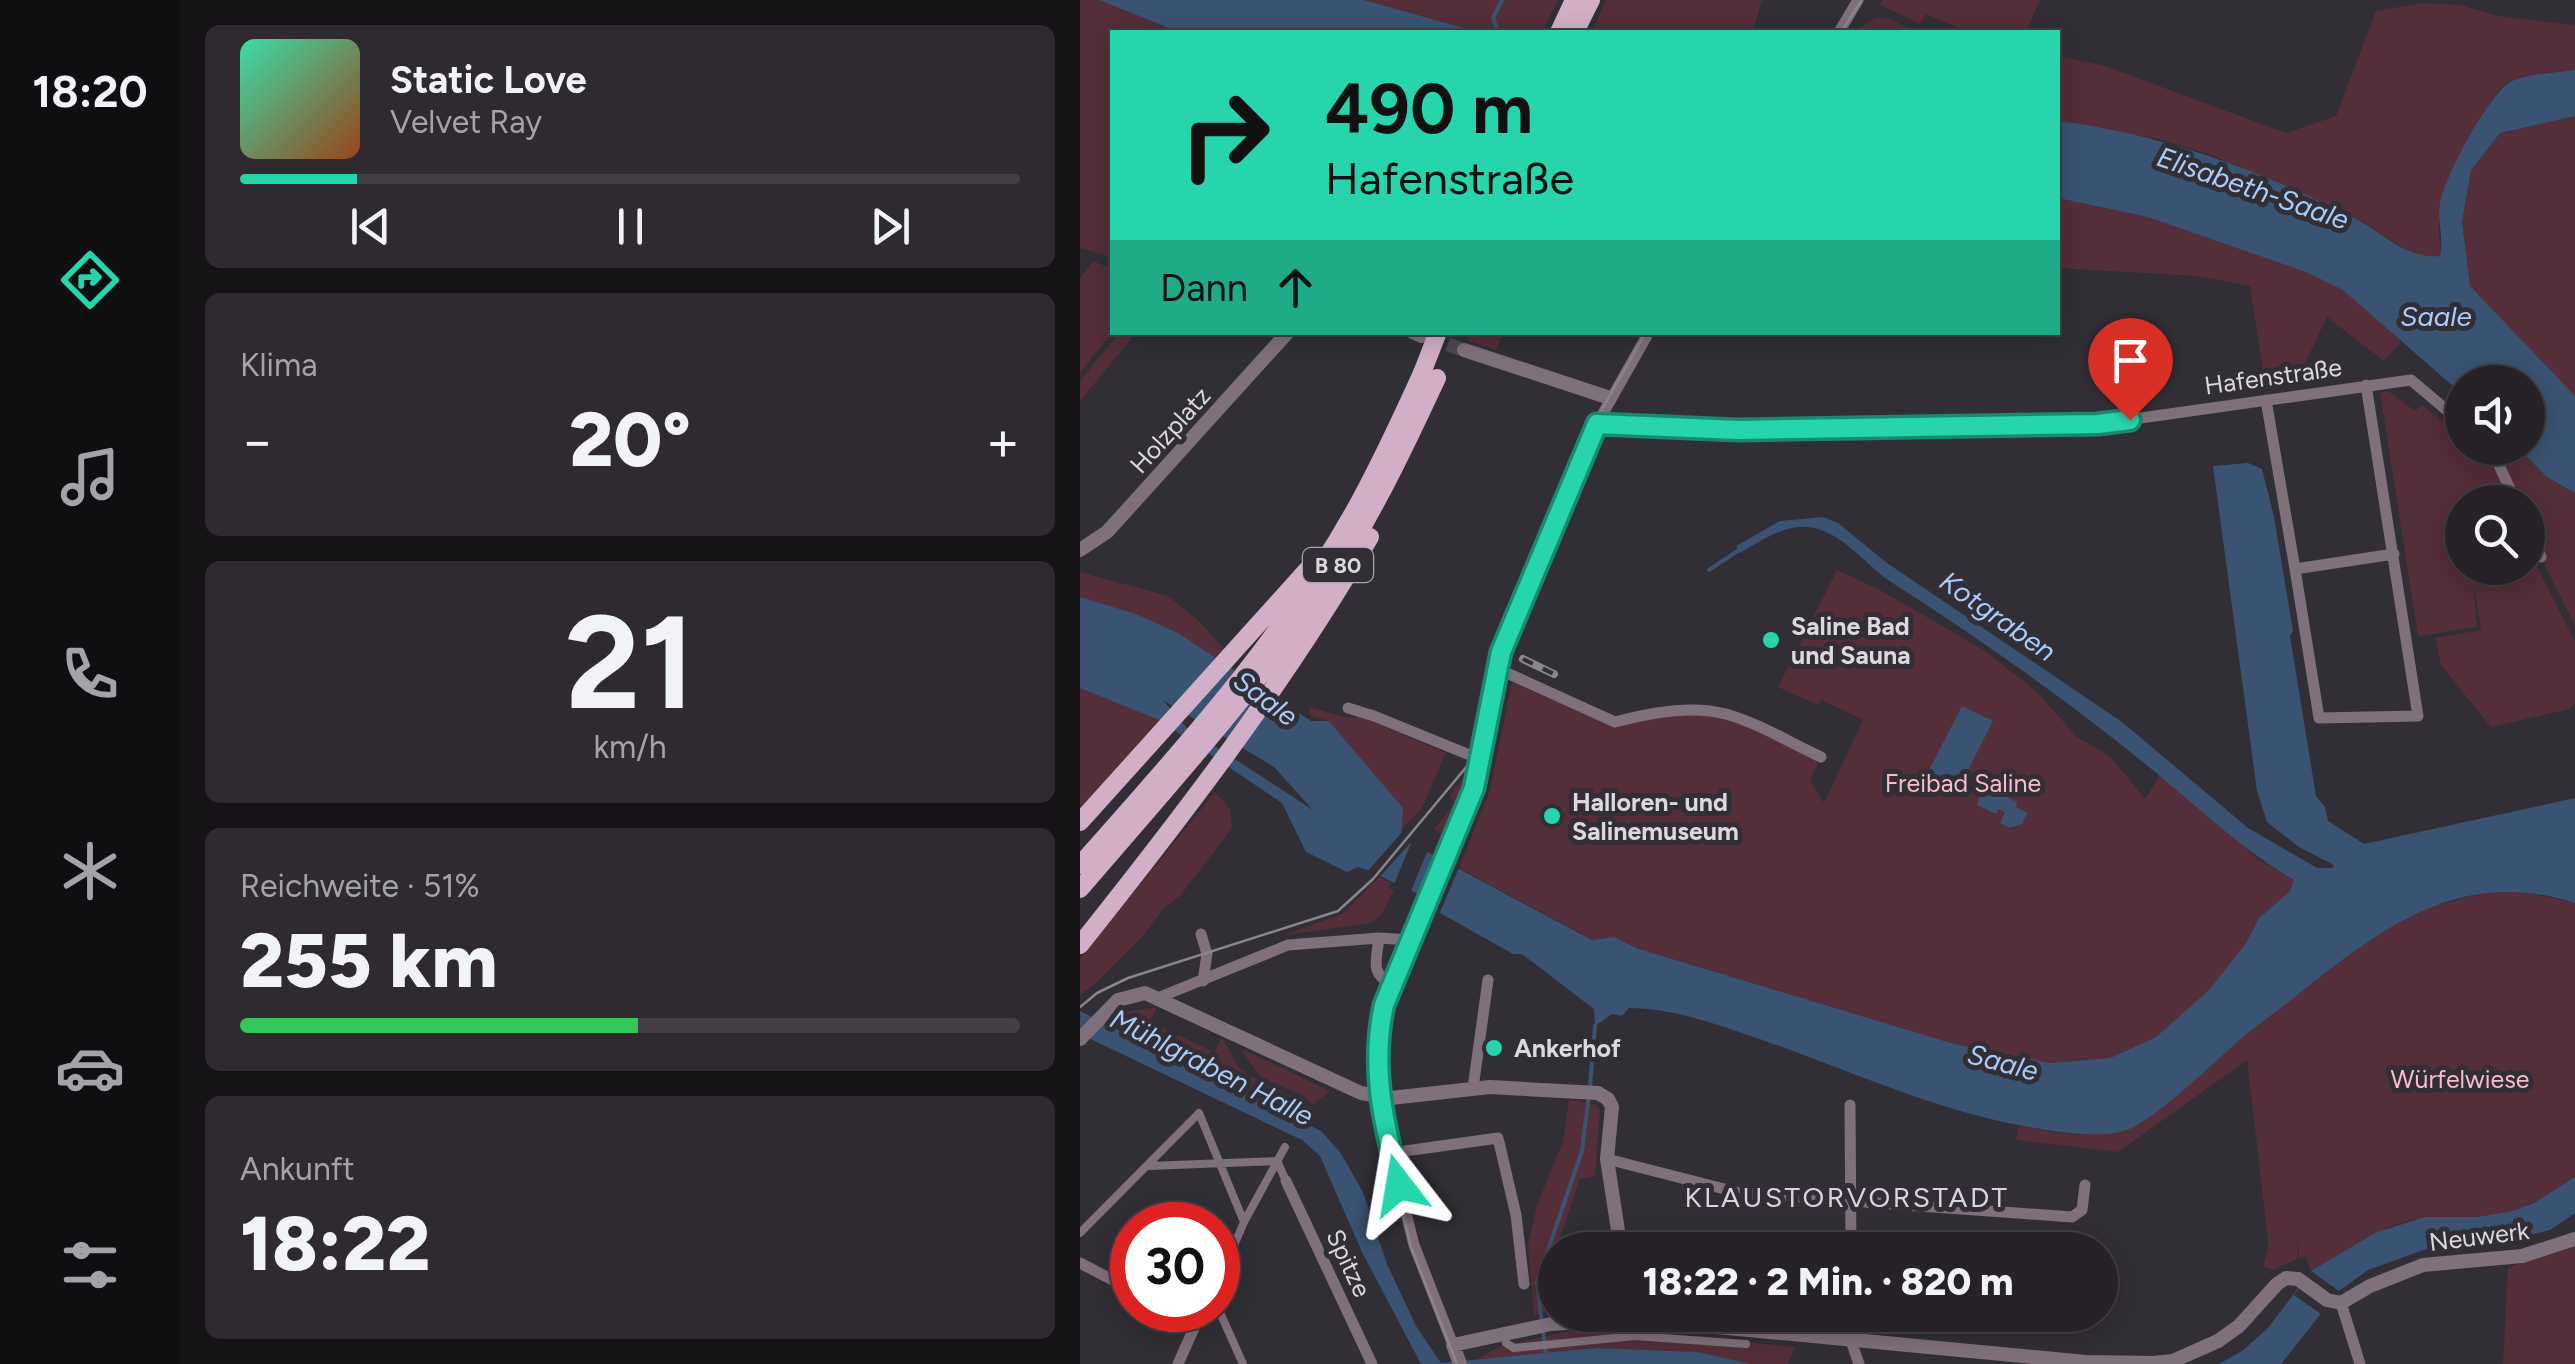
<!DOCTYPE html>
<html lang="de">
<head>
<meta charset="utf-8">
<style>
	body { margin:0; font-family:Figtree,sans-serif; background:#2e2a30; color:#f1f3f6; height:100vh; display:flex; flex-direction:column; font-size:38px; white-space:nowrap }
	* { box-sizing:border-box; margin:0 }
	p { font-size:32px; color:#a4a4a8 }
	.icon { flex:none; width:55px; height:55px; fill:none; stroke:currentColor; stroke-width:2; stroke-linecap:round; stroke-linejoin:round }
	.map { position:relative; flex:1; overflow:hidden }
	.sheet { display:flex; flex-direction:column; gap:25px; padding:25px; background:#151316; width:900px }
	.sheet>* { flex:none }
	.top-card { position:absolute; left:30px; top:30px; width:950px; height:305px; border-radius:0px; box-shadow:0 5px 25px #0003,0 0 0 2px #423f45; background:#27d5ad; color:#111; overflow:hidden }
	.controls { position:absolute; left:1365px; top:365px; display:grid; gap:20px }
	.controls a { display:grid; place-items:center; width:100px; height:100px; border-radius:50%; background:#262228; box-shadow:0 5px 25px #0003,0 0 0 2px #423f45; font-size:50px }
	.speed { position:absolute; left:30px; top:1202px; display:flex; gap:20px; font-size:50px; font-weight:700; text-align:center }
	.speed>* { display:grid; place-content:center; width:130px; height:130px; border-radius:50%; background:#262228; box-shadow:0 5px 25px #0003,0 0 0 2px #423f45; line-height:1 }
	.speed .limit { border:15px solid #d22; background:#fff; color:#111 }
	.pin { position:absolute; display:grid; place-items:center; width:85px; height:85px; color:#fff; margin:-102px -42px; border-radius:50% 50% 50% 0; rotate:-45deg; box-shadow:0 0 10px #0007 }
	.pin .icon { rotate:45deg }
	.me { position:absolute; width:110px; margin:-55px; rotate:346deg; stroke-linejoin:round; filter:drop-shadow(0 0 8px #0008) }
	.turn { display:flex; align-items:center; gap:35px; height:210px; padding:0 50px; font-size:45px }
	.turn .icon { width:130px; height:130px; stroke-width:2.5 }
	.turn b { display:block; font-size:70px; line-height:85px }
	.then { display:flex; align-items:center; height:95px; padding:0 50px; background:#0003; gap:20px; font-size:38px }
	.big { font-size:75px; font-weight:800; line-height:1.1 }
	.sheet .widget { flex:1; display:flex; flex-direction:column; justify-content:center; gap:15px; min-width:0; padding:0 35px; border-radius:15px; background:#2e2a30 }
	.sheet .dial { align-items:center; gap:0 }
	.dial b { font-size:130px; line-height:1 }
	.song { display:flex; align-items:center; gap:30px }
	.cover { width:120px; height:120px; border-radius:15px; background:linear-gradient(135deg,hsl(160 70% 55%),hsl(20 70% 35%)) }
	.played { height:10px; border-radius:5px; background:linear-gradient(90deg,#27d5ad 15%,#423f45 15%) }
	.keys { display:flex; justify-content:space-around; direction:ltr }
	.heat { display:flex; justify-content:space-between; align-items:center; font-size:55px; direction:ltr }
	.charge { height:15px; border-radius:8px; background:linear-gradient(90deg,#34c759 51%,#423f45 0) }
	.trip { position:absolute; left:458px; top:1232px; width:580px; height:100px; border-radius:50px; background:#262228; box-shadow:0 5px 25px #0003,0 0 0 2px #423f45; font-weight:800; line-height:100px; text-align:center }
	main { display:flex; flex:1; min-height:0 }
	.menu { display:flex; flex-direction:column; width:180px; justify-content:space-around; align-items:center; background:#0f0e10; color:#a4a4a8 }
	.menu .icon { width:70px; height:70px }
	.menu .current { color:#27d5ad }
	.menu b { font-size:45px; color:#f1f3f6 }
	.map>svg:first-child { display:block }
	.green { fill:#542e39; fill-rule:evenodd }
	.water { fill:#3a5372; fill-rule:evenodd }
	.pier { fill:#322e36 }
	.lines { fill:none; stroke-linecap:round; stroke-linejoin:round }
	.stream { stroke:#3a5372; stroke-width:4 }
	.tertiary-tunnel { stroke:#4b484f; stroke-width:14; stroke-dasharray:14 7; stroke-linecap:butt }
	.pedestrian { stroke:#80707c; stroke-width:8 }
	.minor { stroke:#80707c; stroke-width:11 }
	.tertiary { stroke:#80707c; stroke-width:14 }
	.primary { stroke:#d1afc9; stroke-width:18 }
	.tram { stroke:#8a868d; stroke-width:2.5 }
	.rail-casing { stroke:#8a868d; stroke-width:8 }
	.rail { stroke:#322e36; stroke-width:4; stroke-dasharray:11; stroke-linecap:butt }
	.primary-bridge { stroke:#d1afc9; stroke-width:18 }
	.route-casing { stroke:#198a70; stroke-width:25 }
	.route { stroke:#27d5ad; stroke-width:18 }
	.poi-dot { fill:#27d5ad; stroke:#322e36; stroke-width:4 }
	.labels { text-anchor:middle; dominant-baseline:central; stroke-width:10; stroke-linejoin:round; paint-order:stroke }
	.shield { fill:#322e36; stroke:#a8a5ac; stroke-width:2.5 }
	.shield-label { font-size:22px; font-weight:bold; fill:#dbd8de }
	.street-label { font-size:25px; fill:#dbd8de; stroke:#322e36 }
	.poi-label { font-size:25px; font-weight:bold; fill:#dbd8de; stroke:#322e36; text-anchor:start }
	.park-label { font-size:25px; fill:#f9bccb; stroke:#322e36 }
	.water-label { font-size:28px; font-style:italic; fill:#a9cdf9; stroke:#322e36 }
	.neighbourhood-label { font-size:28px; letter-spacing:2.5px; fill:#d9d4de; stroke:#322e36 }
</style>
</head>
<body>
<main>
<nav class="menu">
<b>18:20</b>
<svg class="icon current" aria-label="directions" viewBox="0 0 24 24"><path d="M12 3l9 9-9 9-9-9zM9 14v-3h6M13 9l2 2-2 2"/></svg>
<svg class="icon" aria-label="music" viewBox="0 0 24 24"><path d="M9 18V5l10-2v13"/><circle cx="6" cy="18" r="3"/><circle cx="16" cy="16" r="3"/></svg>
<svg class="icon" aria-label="phone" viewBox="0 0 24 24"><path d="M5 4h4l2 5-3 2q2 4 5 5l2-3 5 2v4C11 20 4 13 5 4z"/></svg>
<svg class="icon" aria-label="climate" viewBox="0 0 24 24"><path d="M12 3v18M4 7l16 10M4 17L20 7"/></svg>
<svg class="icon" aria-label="car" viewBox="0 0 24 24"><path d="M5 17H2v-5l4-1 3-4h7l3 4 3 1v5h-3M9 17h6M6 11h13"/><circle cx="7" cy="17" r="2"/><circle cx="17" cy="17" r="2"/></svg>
<svg class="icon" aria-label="filters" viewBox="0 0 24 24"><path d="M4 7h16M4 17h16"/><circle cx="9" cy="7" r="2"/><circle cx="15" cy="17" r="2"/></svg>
</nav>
<section class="sheet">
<div class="widget">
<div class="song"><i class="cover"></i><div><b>Static Love</b><p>Velvet Ray</p></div></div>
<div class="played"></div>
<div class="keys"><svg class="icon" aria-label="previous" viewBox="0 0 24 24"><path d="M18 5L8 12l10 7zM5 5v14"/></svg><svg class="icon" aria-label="pause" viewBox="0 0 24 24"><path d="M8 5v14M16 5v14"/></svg><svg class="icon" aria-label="next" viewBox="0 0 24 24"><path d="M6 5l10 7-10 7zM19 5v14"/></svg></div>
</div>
<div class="widget"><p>Klima</p>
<div class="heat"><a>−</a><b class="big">20°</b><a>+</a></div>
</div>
<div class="widget dial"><b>21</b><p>km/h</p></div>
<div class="widget"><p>Reichweite · 51%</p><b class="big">255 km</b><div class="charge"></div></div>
<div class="widget"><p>Ankunft</p><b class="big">18:22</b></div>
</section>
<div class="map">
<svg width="1495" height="1364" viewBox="0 0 1495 1364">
	<rect width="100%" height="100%" fill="#322e36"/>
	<path class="green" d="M0,0H19L99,32H32V257L0,248Z
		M284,0H478L462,32H398Z
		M526,0H682L673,32H512Z
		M803,0H960L946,32H880L881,29L846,14L840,24L800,5Z
		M1342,3L1380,5L1418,16L1495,25V70C1476,73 1450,73 1432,80C1406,91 1361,196 1359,225C1358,236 1362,244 1360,256L1339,258L1281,221L1134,156L1079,139L978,121V56L1025,66L1206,133L1256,116L1296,11Z
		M796,17L811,19L836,32H774Z
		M1495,116V396L1390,287L1382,222L1391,170L1420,133Z
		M978,198L1068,217L1226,271L1263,290L1299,319L1321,342L1304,361L1247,317L1217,380L1185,384L1170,286L1117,276L978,268Z
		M13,261L32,269V332L0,373V279Z
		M40,332L56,333L0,401V381Z
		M391,333V332L423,333L416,350L388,341Z
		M1308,391L1335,411L1342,405L1373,430L1381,421L1382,448H1438L1467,477L1495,493V626L1461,558L1454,561L1495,641V703L1490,709L1411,727L1361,665L1356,638L1401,630L1393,582L1397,627L1338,636L1300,392ZM1382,502H1448V568H1382Z
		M757,570L798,589L904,650L956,691L997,737L1030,756L1065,799L1086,766L1175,857L1215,881L1210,891L1179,918L1166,943L1129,990L1076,1037L1030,1058L970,1063L873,1044L556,948L534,937L513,940L379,868L410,790L432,682L537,728L562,714L633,711L741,757L730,780L744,803L783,720L742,700L738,705L698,687Z
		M0,572L88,596L121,623L144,649L136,659C93,629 50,612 0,597Z
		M0,688L79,720L0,811Z
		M229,707L268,718L282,717L366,753L342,808L321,830L322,807L249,721L230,716Z
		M389,771L365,834L354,830L374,804L370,795Z
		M135,792L150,809L152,828L100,896L82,910L63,936L15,984L0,995V959Z
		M299,877L311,883L309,888L314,890L302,914L291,923L204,935L264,913Z
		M1414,890L1443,892L1495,903V1177L1451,1204L1429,1212L1397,1217H1345L1313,1225L1231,1271L1226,1257L1219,1258L1217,1241V1259L1194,1270L1183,1267L1188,1249L1187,1232L1167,1060L1038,1152L936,1140L939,1126L996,1135L1046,1131L1086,1103L1165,1034L1298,933L1350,907Z
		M77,1007L70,1022L134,1052L142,1038L159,1068L166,1072V1079L173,1077C193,1088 215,1095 232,1110L221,1121L29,1024L40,1013Z
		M160,1048L250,1091L233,1105C218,1088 200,1089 181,1076C173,1069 167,1057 160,1048Z
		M489,1099L516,1105L520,1110L515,1176L500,1179L466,1280L471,1312L454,1315L448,1246L457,1205L483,1141Z
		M1495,1247V1364H1423L1428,1267Z
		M491,1331L601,1335L715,1347L708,1364H671L615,1352L516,1348L415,1360L399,1358L419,1347Z"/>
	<path class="water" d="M19,0H284L398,32H99Z
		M1495,70V116L1420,133L1391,170L1382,222L1390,286L1495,396V493L1467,477L1438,448H1448V382H1382V394L1263,290L1226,272L1068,217L978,198V121C1083,134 1183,171 1278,220C1306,235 1326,259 1360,256C1364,238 1357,221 1360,203C1364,178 1412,87 1434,80C1452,73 1476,73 1495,70Z
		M1168,463L1182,469L1194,517L1213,631L1210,636L1236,796L1245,807L1248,821L1284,844L1495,798V903C1379,866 1302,928 1216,996C1192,1015 1167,1032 1145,1053C1124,1072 1069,1124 1044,1131C1017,1138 987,1133 961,1129C866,1115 778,1074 688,1042C644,1027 596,1008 549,1008L542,1016L532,1014L515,1026L514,1009L442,954H433L360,913L355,902L287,870L278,867L267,872L226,852L202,803L79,720L0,688V597L56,614L98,633L231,721H249L323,808L321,838L512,940L534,937L556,948L874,1044L970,1063L1030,1058L1076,1037L1129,990L1166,943L1179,918L1210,891L1214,880C1157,847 1111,800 1059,759C980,695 897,637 811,582C787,566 766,537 738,529C710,520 683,540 660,553L656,546L700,521L743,517L758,523L807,563L1042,722L1168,828L1237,868H1252L1254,865L1219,847L1187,822L1177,791L1133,466ZM83,700L194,767L233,810L107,728Z
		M882,706L913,721L876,794L845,778Z
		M904,785L937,802L936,807L947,813L942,824L930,828L920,823L925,812L918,809L916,814L897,805Z
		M0,1011L241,1131L260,1152L283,1192L307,1264L336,1326L361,1363L516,1348L617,1352L671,1364H341L282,1252L240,1156L222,1140L0,1034Z
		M1495,1177V1213L1470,1230L1432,1240L1355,1246L1288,1270L1259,1291L1201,1364H1139L1162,1351L1188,1328L1231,1271L1297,1232L1345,1217H1397L1429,1212L1452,1204Z"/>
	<path class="pier" d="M324,830L326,835L349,847L329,896L312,889L332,841L296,881L286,873Z
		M357,851L381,863L358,917L352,906L336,900Z
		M1231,1271L1259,1291L1241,1314L1214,1295Z"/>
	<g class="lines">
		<path class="stream" d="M418,32L413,18L422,0
			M629,570L662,548
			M510,1086L515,1026
			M462,1323L457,1282L502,1151L509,1095
			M463,1332L466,1355"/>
		<path class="tertiary-tunnel" d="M348,337L384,350"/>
		<path class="pedestrian" d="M68,1166L197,1161L206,1181
			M0,1233L119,1113L164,1222
			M138,1283L164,1222L205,1147
			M138,1308L163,1364
			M114,1328L124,1310
			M426,1343L434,1348L555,1336L666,1344"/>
		<path class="minor" d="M759,32L778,0
			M1286,385L1338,716L1239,718L1215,569L1314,554
			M1186,400L1215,569
			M517,424L658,430L1018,424L1331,380L1382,423
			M1411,448L1436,502
			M1448,527L1461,557
			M416,668L535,722C568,713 613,705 646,714C678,723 711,743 741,757
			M268,708L294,716L402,760
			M121,934L127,954L123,981
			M299,938C297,959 289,974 312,984
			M80,997L208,945L299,938L330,940
			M393,1088L408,980
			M770,1105L771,1250
			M311,1153L418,1138L436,1215L444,1284
			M527,1159L660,1193L992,1217L1002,1210L1005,1185
			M206,1181L292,1364
			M0,1263L52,1290
			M1261,1303L1280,1364
			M87,1310L114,1328L98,1364
			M771,1315V1341L779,1364
			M373,1345L334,1245L303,1121L297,1080L299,1026L312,984L394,787L421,652L517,424L569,332"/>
		<path class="tertiary" d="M333,332L342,336
			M384,350L530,398
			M0,550L27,532L208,332
			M0,1039L38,1000L65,993L281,1093L311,1098L410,1087L518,1093L528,1099L532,1107L527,1159L541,1250
			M380,1364L373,1345L471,1324L552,1319L1006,1362L1074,1363L1093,1361L1138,1341L1159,1326L1197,1284L1206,1278L1218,1279L1247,1300L1261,1303L1290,1286L1343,1265L1442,1256L1495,1239"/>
		<path class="primary" d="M479,32L494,0
			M495,32L511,0
			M0,822L227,570
			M0,865C102,750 209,633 282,497C304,456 323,415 342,373
			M0,889C94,779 194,671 270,548C303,493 330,436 357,378
			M0,945C105,813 205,683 290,537"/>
		<path class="tram" d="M761,32L782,0
			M0,1007L17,993L48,978L258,911L293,879L393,759
			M377,1364L331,1247L300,1118L294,1081L297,1025L327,940L392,787L418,651L513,425L566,332"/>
		<g class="rail-casing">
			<path id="rail" d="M443,659L474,674"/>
		</g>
		<use href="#rail" class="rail"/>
		<path class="primary-bridge" d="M342,373L358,332"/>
	</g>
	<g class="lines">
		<g class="route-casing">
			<path id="route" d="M319,1185C304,1123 290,1069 304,1005L394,788L421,652L517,424L658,430L1018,424L1050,420"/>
		</g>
		<use href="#route" class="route"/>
	</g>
	<g class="poi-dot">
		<circle cx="691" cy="640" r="10"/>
		<circle cx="472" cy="816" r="10"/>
		<circle cx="414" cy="1048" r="10"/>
	</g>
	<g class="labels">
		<rect class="shield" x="223" y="548" width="70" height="34" rx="8"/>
		<g class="shield-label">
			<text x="258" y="565">B 80</text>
		</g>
		<g class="street-label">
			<text transform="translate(1193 376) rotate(-8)">Hafenstraße</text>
			<text transform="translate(90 430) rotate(-48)">Holzplatz</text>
			<text transform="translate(1399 1236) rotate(-7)">Neuwerk</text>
			<text transform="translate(269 1263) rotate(65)">Spitze</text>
		</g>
		<g class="poi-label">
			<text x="711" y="626">Saline Bad<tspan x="711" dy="29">und Sauna</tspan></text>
			<text x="492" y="802">Halloren- und<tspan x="492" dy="29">Salinemuseum</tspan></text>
			<text x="434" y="1048">Ankerhof</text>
		</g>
		<g class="park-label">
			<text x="883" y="783">Freibad Saline</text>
			<text x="1380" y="1079">Würfelwiese</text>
		</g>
		<g class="water-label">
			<text transform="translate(1173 188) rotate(19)">Elisabeth-Saale</text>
			<text x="1356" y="316">Saale</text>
			<text transform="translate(918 616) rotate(35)">Kotgraben</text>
			<text transform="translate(186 698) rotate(37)">Saale</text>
			<text transform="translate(923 1062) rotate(15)">Saale</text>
			<text transform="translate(132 1067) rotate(27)">Mühlgraben Halle</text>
		</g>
		<g class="neighbourhood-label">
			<text x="767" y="1197">KLAUSTORVORSTADT</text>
		</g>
	</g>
</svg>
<div class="controls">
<a><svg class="icon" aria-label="sound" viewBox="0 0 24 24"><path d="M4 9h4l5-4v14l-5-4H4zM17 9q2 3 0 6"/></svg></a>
<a><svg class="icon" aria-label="search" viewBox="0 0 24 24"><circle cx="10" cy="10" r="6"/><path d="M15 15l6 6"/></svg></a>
</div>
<div class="speed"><div class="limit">30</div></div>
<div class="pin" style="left:1050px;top:420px;background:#d93025"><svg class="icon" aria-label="arrive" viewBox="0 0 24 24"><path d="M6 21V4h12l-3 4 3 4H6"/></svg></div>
<svg class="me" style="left:319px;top:1185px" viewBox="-20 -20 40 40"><path d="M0-17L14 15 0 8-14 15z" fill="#27d5ad" stroke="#fff" stroke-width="4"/></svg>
<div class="trip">18:22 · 2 Min. · 820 m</div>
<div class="top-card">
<div class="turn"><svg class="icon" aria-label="right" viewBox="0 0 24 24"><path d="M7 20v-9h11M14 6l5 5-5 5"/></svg><div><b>490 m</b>Hafenstraße</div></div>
<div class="then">Dann<svg class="icon" aria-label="ahead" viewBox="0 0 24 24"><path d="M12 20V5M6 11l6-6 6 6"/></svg></div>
</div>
</div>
</main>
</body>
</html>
